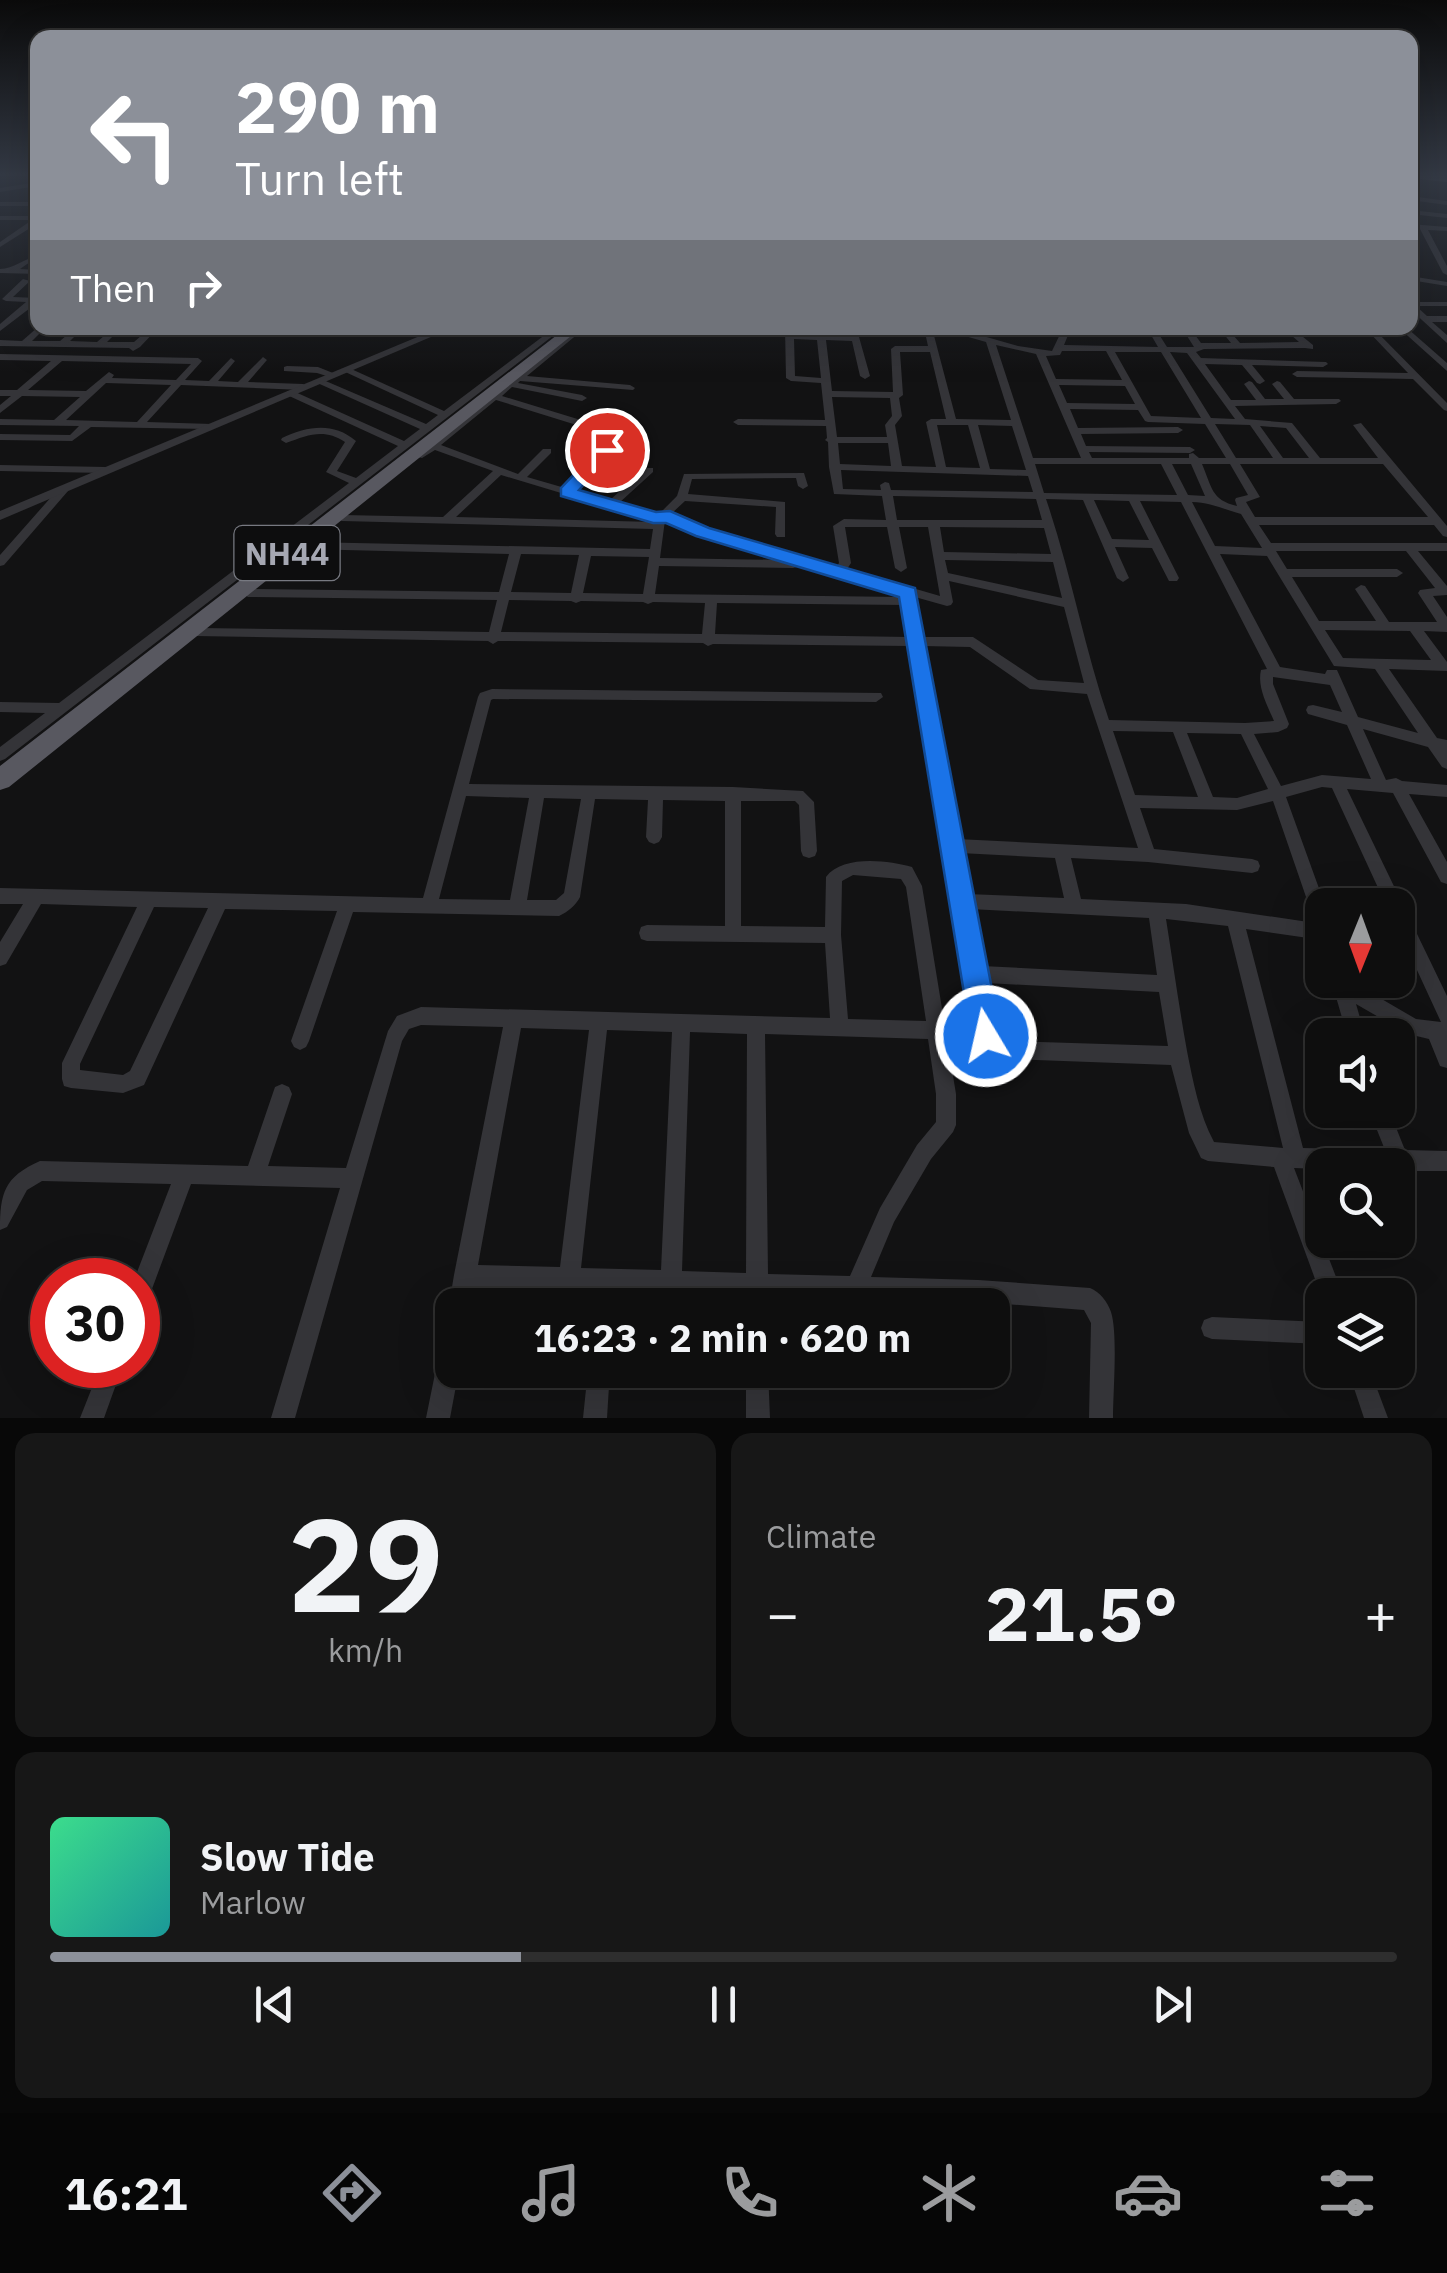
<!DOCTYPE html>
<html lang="en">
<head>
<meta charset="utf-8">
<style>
	body { margin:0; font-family:"IBM Plex Sans",sans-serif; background:#171717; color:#f1f3f6; height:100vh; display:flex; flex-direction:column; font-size:38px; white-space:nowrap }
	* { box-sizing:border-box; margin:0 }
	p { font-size:32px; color:#9b9c9e }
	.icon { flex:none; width:55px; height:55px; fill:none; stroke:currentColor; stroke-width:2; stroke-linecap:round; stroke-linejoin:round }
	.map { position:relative; height:1418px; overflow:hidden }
	.details { display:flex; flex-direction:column; gap:15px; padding:15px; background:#080808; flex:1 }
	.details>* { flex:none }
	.hud { position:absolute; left:30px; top:30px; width:1388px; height:305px; border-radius:20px; box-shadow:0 10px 40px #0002,0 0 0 2px #2e2e2e; background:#8c9099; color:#fff; overflow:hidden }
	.needle { width:65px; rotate:181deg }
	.controls { position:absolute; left:1305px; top:888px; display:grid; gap:20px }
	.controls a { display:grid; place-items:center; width:110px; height:110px; border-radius:20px; background:#0e0e0e; box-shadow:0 10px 40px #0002,0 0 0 2px #2e2e2e; font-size:50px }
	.speed { position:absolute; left:30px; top:1258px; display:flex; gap:20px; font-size:50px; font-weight:700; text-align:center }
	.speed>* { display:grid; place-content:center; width:130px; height:130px; border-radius:50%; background:#0e0e0e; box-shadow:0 10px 40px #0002,0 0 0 2px #2e2e2e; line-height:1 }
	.speed .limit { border:15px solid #d22; background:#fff; color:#111 }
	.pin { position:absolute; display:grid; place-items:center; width:85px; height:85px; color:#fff; margin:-42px; border:5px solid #fff; border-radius:50%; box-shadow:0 2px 10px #0007 }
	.me { position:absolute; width:110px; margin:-55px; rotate:351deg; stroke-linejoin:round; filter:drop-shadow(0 0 8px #0008) }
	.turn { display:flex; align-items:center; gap:35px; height:210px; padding:0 40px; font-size:45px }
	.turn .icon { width:130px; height:130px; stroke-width:2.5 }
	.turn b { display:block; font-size:70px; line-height:85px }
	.then { display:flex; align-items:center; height:95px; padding:0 40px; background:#0003; gap:20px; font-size:38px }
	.big { font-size:75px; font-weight:700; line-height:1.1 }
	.details .card { flex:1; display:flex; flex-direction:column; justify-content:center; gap:15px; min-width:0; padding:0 35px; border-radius:20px; background:#171717 }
	.details .dial { align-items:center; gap:0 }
	.dial b { font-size:130px; line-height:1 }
	.song { display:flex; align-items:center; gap:30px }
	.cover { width:120px; height:120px; border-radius:15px; background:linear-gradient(135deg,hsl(150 70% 55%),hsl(180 70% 35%)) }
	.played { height:10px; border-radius:5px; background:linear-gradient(90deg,#8c9099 35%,#2e2e2e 35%) }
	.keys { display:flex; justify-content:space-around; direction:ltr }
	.heat { display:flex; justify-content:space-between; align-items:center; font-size:55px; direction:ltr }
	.details .tiles { flex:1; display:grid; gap:15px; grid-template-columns:1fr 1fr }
	.card:last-child { grid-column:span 2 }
	.trip { position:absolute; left:435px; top:1288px; width:575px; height:100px; border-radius:20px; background:#0e0e0e; box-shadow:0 10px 40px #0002,0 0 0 2px #2e2e2e; font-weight:700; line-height:100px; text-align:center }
	.tabs { display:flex; height:160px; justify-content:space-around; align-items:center; background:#060606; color:#9b9c9e }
	.tabs .icon { width:70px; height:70px }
	.tabs .current { color:#8c9099 }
	.tabs b { font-size:45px; color:#f1f3f6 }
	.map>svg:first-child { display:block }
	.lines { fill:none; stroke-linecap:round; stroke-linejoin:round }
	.minor { fill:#343438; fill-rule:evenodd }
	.tertiary { fill:#343438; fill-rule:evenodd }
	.trunk { fill:#585860; fill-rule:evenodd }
	.route { fill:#1a73e8; stroke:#114b97; stroke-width:2.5 }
	.labels { text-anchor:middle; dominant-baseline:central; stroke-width:8; stroke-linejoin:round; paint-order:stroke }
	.shield { fill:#0d0d0e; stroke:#777981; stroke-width:2.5 }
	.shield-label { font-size:32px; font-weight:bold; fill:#a5a7b2 }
</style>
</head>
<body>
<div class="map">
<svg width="1447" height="1418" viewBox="0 0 1447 1418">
	<rect width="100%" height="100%" fill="#121213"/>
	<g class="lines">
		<path class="minor" d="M38,182V186L0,192V188Z
			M1410,196L1447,201V205L1410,200Z
			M0,202H38V206H0Z
			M1410,210L1447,214V218L1410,214Z
			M0,216H37L38,223L0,247V242L32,220H0Z
			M1410,224L1447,227V231L1428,230L1447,266V275L1443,273L1420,229L1410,228Z
			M38,257V261L30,262L20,269L38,270V274L0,273V269C14,269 23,258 38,257Z
			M1410,276L1447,282V286L1410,280Z
			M23,279L30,281L13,297L38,298V302L0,331V324L26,302L6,301L2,299Z
			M1410,302H1447V306H1416L1427,316H1447V322H1432L1447,335V343L1410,309Z
			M38,327L45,328L32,341H60L75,328H83L70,341L97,342L113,328H121L107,342H134L150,328H158L140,347L133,351L129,348L0,346V340L22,341Z
			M554,328H563L5,759L0,761V747L45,713L0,712V702L59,703L349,483L326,472L345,442C324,428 308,435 286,443L281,440L282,438C308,426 333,422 356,441L337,471L356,478L398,446L287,395V391H293L404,441L420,429L313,381L321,379L426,424L438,415L341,370L349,368L444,411Z
			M576,328H585L527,376L630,385L635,388L633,390L520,381L518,383L582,395L587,398L582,401L512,387L502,396L620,432V436H612L496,400L441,445L518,474L543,449H551V453L527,477L565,488L603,448H611V452L574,490L609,501L645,468H653V472L619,503L658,515L677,496L684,474L804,473L808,486L803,489L798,486L796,478L692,479L688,494L785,502V537H777L775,534L776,507L685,501L671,514L707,529L837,566L839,563L833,526L844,519L886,520L882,496L834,494L829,467L828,442L825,440L827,438L826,426L738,425L733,422L738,419L825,420L821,383L791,381L786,378L785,328H793L794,334L859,337L870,376L865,379L860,376L852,341L826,340L832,391L893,392L891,349L895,346H928L924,328H932L956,419L1011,420L986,342L944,330L943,328H955L1018,346L1052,351L1063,328H1071L1064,345L1158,347L1147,328H1155L1167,347H1194L1182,328H1190L1201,343H1231L1219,328H1227L1240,343L1299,342L1283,328H1292L1313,345V349L1305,348L1204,349L1196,352L1201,358L1326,362L1328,364L1323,367L1252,365L1265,381L1260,384L1257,383L1242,365L1205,364L1231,400H1256L1244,384L1249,381L1252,382L1265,399H1284L1272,384L1277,381L1280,382L1294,399H1339L1341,401L1336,404L1235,406L1245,419L1292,423L1320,458H1378L1353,425L1361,423L1447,526V537L1443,536L1434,525H1259L1271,543H1447V551H1418L1447,586V595L1433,596L1447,617V632L1424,631L1447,662V671L1389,669L1437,738L1447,740V769L1442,767L1428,747L1363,729L1386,780L1396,778L1402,781L1447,785V797L1409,794L1447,862V884L1441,882L1393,793L1347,789L1447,996V1068L1440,1066L1429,1039L1408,1034L1356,1004L1365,1035H1347L1332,983L1333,980H1349L1416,1019L1441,1022L1398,929V905H1386L1332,788L1322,787L1286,797L1325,905H1322V940L1246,929L1303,1148L1385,1150L1369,1110H1389L1405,1150L1447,1151V1171H1399L1398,1165H1322V1169L1294,1168L1343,1295H1322V1298L1274,1167L1208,1161L1201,1158L1189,1133L1171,1065L1006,1059L984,1049L952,901L910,646L713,644L708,646L703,643L498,641L493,644L488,641L195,636L193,633L195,630L199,628L489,632L497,600L248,597L242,593L248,589L499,592L509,554L303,549V543L307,542L650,549L653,529L342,521L336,518L342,515L443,517L493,471L435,450L422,458L418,457V453ZM794,339L817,340L821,378L795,376ZM996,345L1036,354L1081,458H1033ZM1062,351H1106L1122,380L1056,379L1046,356L1060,355ZM900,352H930L946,419H931L926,422L936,467L902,466L895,425L902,416L899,398L903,395ZM1115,352H1161L1201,418L1151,416ZM1170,352L1187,353L1235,419L1211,418ZM1059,385L1125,386L1135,404L1067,403ZM832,397L890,398L892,416L885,425L887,437H837ZM1070,409L1138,410L1145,421L1148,422L1205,424L1226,458H1199L1193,453L1189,454V458H1092L1089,452L1190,453L1195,450L1190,447L1086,446L1081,434L1178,433L1183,430L1178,427L1078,428ZM1215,424L1250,425L1273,458H1236ZM937,425H968L980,468L946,467ZM978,425L1012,426L1026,470L990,469ZM1260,426L1286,428L1309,458H1283ZM838,443H888L891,466L840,464ZM1035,464H1161L1177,495L1044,493ZM1172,464H1191L1205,496L1188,495ZM1202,464H1230L1248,495L1236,498L1235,500L1237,506C1211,500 1212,487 1202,464ZM1240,464H1383L1428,517H1255L1246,502L1260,497ZM841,470L1028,476L1033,492L891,490L889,483L885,482L880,485L881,490L843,489ZM501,475L654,521V522L456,517ZM893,496L1036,499L1042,520H897ZM1046,499L1083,500L1117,578L1123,582L1129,578L1115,547L1152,548L1169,581H1177L1179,578L1140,501L1181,502L1267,669L1261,670C1257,687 1267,705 1274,721L1245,723L1109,720C1084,647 1071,572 1046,499ZM1094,500L1129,501L1149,540L1112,539ZM1192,502C1209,502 1223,509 1241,514L1262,548L1215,546ZM665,520L699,535L787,560L660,558ZM845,527H887L895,568L901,572L907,568L899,527H928L940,596L847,569L851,563ZM940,527L1044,528L1051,554L944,552ZM1276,551H1406L1435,588L1420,590L1418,593L1437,622H1389L1365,586L1361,585L1355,589L1376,621H1319L1292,577H1397L1403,573L1397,569H1287ZM521,554L579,555L571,593L511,592ZM1220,554L1267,556L1334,666L1375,669L1418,733L1358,717L1337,670H1327L1325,674L1280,667ZM591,556L649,557L643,594L583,593ZM945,560L1053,562L1062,598L948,573ZM798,563L902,593V597L655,594L659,566L793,568L797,567ZM949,581L1064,607L1084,683L1038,680L973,637H922L915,597L947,606L951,605L953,602ZM509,600L571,601L576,603L581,601L643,602L648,604L653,602L705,603L702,634L501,632ZM717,603L904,605L909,637L715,634ZM1325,630L1410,631L1431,660L1343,658ZM923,646L970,647L1030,689L1087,694L1138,848L957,839ZM1273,677L1330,685L1342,712L1313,705L1308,706L1306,710L1308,714L1347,725L1371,779L1322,775L1281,786L1254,734L1278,732L1287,728L1289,724L1273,684ZM1113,731L1173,732L1198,797L1135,795ZM1187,733L1241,734L1268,789L1237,798L1213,797ZM1273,801L1315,923L1186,904L1081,899L1071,858L1148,862L1252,873L1258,871L1260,866L1258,861L1252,859L1154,849L1140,808L1237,810ZM960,853L1055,858L1064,898L967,894ZM970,909L1149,918L1157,975L982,966ZM1166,919L1228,926L1283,1148L1214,1142C1199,1114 1193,1081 1187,1051C1179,1007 1173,963 1166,919ZM986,983L1159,992L1168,1046L1006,1041L998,1037Z
			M733,328H741L735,333L731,330Z
			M1365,328H1373L1447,403V411L1444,410L1413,379L1297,377L1292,374L1297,371L1408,373Z
			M1399,328H1407L1447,363V371Z
			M0,354L198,358L202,361L185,380L209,381L231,358L235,361L218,381L238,382L263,357L267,360L248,382L303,384L308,387L303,390L181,385L147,422L212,424V428L209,429L91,427L72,441L0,440V434L70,435L79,426L0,425V419L54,420L80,397L22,396L0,413V405L11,396H0V390H17L51,361L0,360ZM62,361L191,364L176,380L112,378L114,375L109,372L86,391L28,390ZM106,383L171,385L137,422L66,420Z
			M287,366L318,367L338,375L333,378L317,373L284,371V367Z
			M0,465L106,467L111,470L106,473L0,471Z
			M64,486L68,487V491L4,565L0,566V555L60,487Z
			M492,689L881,693L883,697L876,702L493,699L491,700L469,784L733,787L803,791L814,802L817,851L815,856L809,858L803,856L801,851L799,805L795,801H741V926L825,927L826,877C842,855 887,860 912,867L922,886L956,1094V1125L953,1132L931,1159L894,1222L871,1277L978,1280L1090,1288C1100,1292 1107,1301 1111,1312C1118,1334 1113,1392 1113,1418H1089L1091,1323L1084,1310L978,1302L861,1298L855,1301L848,1298L768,1295V1305H746V1295L616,1291L615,1305H593L594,1290L474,1286L471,1305H452V1313L449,1305L454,1275L503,1027L421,1025L409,1029L402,1041L295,1418H271L340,1188L191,1184L146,1305L138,1308V1280H134L171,1184L42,1181L27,1190L7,1227L0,1230C0,1193 4,1177 40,1161L248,1166L275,1087L282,1084L289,1087L292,1094L268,1166L346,1168L388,1031L397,1016L421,1007L830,1018L825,943L647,941L641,939L639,933L641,927L647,925L725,926V801L663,800L662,837L659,842L654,844L649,842L646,837L648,800L595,799L580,897C576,905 568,912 559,916L353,912L309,1041L306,1047L300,1050L294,1047L291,1041L337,911L225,909L144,1085L123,1093L71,1088L64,1086L62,1079V1063L137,907L41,904L6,964L0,966V942L23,904H0V888L423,898L478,697L480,693ZM466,796L529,798L510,900L439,899ZM544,798L581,799L564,893L556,900H527ZM853,875L901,879L906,887L926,1021L848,1019L841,935L842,881ZM154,907L208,908L130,1071L123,1075L80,1070V1064ZM521,1028L589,1030L560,1267L478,1265ZM607,1030L672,1032L661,1270L581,1268ZM690,1032L747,1034L746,1273L682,1271ZM765,1034L928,1039L936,1094V1122L917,1145L880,1208L850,1276L768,1274Z
			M1212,1317L1322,1322V1344L1212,1339L1204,1336L1201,1328L1204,1320Z
			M452,1333V1370H459L450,1418H426L441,1344L444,1336Z
			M101,1365H123L104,1418H80Z
			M588,1370H610L607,1418H583Z
			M746,1370H768L770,1418H746Z
			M1348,1370H1370L1388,1418H1364Z"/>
		<path class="tertiary" d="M439,328H452L0,520V511Z"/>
		<path class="trunk" d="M1410,173L1447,176V182L1410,178Z
			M566,328H581L9,787L0,790V766Z"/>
	</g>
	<linearGradient id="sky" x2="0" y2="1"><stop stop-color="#0a0a0a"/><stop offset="0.47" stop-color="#333944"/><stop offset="1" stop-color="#333944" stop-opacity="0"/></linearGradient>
	<rect width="1447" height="372" fill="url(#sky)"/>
	<path class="route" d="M601,446L615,450L579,490L656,512L670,511L709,528L915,588L1001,1036L997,1046L986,1051L976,1046L971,1036L899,597L696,536L666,523H653L561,496V488Z"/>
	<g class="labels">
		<rect class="shield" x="234.5" y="526" width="105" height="54" rx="8"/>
		<g class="shield-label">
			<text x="287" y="553">NH44</text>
		</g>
	</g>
</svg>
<div class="controls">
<a><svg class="needle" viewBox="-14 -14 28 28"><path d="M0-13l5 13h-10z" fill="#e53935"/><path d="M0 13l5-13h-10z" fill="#9b9c9e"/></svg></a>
<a><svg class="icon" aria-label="sound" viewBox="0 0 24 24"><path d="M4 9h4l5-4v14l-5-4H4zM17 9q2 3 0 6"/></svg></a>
<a><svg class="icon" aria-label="search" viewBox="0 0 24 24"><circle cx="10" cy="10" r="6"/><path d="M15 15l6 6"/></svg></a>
<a><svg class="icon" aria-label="layers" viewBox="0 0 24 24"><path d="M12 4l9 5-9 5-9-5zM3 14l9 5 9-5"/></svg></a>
</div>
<div class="speed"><div class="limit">30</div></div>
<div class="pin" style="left:607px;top:450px;background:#d93025"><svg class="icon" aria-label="arrive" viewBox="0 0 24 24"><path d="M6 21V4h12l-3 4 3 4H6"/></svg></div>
<svg class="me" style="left:986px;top:1036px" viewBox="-20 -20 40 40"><circle r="17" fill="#1a73e8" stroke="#fff" stroke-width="3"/><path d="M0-11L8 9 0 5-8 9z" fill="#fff"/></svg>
<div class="trip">16:23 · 2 min · 620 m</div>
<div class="hud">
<div class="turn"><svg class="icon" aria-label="left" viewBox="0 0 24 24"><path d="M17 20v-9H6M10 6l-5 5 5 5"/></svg><div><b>290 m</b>Turn left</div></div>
<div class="then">Then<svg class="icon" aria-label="right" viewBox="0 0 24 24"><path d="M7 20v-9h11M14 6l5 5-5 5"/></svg></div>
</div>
</div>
<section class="details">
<div class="tiles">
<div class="card dial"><b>29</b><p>km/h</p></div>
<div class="card"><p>Climate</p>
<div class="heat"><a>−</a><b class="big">21.5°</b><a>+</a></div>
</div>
<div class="card">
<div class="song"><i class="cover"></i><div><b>Slow Tide</b><p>Marlow</p></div></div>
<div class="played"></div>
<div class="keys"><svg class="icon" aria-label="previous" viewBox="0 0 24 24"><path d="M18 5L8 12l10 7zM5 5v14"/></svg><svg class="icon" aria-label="pause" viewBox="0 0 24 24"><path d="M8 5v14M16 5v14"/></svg><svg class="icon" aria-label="next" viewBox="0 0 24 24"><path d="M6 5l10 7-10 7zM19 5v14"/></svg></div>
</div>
</div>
</section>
<nav class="tabs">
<b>16:21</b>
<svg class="icon current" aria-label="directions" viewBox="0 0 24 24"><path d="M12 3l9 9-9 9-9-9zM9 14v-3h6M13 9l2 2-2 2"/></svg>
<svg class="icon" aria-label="music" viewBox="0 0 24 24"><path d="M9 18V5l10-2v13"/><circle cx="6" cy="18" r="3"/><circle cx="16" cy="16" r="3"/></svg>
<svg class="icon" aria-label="phone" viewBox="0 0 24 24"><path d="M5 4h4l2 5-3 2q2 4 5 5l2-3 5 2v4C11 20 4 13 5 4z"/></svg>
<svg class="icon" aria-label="climate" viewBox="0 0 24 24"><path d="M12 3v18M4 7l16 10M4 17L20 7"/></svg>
<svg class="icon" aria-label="car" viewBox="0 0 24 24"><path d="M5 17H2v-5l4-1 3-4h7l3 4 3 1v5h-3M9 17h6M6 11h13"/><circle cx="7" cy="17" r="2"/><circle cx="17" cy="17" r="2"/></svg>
<svg class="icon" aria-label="filters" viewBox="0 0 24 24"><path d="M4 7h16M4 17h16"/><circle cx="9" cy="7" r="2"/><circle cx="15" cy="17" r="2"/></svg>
</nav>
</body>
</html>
